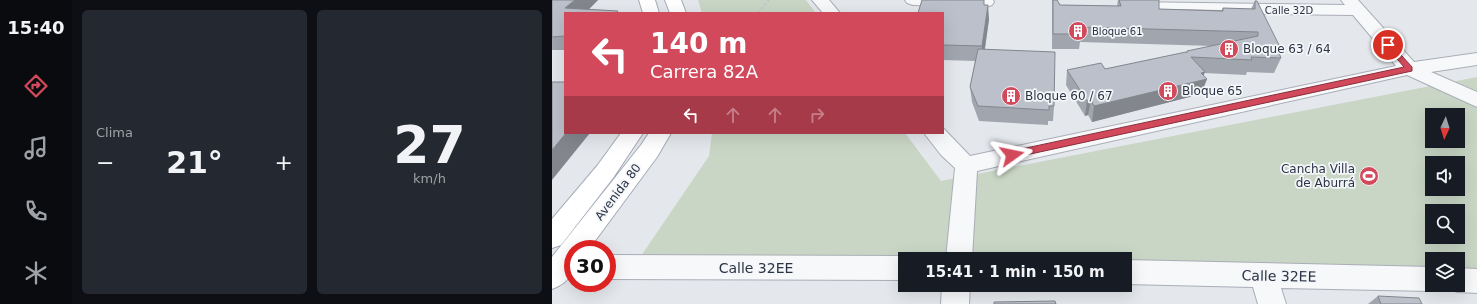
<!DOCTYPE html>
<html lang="es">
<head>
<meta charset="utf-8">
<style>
	body { margin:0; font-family:"DejaVu Sans",sans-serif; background:#242831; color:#f1f3f6; height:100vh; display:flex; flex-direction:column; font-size:15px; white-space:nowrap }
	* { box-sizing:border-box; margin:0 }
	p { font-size:13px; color:#9ea1a6 }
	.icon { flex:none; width:22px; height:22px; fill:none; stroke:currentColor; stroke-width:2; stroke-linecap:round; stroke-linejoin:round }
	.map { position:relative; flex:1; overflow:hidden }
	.side { display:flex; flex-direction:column; gap:10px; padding:10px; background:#0d0f14; width:480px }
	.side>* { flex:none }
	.guide { position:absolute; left:12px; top:12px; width:380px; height:122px; border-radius:0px; box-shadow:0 4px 16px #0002; background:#d1495b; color:#fff; overflow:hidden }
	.needle { width:26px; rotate:184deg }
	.buttons { position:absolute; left:873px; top:108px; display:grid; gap:8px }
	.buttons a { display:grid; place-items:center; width:40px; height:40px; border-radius:0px; background:#171b24; box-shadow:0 4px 16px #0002; font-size:20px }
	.speed { position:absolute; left:12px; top:240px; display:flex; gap:8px; font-size:20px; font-weight:700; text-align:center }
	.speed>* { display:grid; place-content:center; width:52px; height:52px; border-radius:50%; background:#171b24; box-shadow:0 4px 16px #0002; line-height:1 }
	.speed .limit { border:6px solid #d22; background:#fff; color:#111 }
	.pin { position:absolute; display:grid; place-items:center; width:34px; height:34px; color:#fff; margin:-17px; border:2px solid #fff; border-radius:50%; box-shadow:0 1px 4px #0007 }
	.me { position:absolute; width:44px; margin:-22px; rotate:78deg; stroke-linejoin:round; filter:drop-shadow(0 0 3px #0008) }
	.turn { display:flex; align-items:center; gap:14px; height:84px; padding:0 20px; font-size:18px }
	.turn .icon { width:52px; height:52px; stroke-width:2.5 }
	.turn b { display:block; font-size:28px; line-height:34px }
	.lanes { display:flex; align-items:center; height:38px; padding:0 20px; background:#0003; justify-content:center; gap:20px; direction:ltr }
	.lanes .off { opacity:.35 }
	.big { font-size:30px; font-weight:600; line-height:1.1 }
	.side .tile { flex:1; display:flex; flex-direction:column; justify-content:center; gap:6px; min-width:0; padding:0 14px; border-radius:6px; background:#242831 }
	.side .dial { align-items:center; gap:0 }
	.dial b { font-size:52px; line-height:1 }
	.heat { display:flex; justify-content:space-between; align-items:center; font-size:22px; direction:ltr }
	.side .tiles { flex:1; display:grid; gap:10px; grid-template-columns:repeat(2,1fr) }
	.trip { position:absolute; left:346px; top:252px; width:234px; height:40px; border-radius:0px; background:#171b24; box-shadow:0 4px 16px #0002; font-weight:600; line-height:40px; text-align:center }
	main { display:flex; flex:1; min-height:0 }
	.dock { display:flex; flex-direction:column; width:72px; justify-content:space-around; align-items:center; background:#090b0e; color:#9ea1a6 }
	.dock .icon { width:28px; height:28px }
	.dock .active { color:#d1495b }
	.dock b { font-size:18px; color:#f1f3f6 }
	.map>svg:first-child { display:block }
	.green { fill:#c9d6c5; fill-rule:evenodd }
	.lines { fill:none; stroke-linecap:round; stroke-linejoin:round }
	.minor-casing { stroke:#a9aeb7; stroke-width:2 }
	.major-casing { stroke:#a3abb8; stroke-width:2 }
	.path { stroke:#c2c5cb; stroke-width:2; stroke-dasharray:2.5 2.5; stroke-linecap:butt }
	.minor { fill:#f7f8fa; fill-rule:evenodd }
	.major { fill:#fff; fill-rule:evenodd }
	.wall { fill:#a1a5ae }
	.shaded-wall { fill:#83868d }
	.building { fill:#bbc0ca; stroke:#83868d }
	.route { fill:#d1495b; stroke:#882f3b }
	.labels { text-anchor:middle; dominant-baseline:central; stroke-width:3.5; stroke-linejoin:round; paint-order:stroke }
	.far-street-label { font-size:10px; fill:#2b3445; stroke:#f4f6f9 }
	.far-poi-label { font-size:10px; fill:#2b3445; stroke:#f4f6f9; text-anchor:start }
	.poi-label { font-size:12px; fill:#2b3445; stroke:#f4f6f9; text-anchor:start }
	.street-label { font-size:12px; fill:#2b3445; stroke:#f4f6f9 }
	.near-street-label { font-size:14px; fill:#2b3445; stroke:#f4f6f9 }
</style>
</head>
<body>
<main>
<nav class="dock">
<b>15:40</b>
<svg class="icon active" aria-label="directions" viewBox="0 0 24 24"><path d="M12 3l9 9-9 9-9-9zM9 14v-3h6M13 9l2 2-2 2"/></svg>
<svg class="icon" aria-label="music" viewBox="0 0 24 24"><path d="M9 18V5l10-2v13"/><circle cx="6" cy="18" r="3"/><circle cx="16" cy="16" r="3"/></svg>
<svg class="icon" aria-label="phone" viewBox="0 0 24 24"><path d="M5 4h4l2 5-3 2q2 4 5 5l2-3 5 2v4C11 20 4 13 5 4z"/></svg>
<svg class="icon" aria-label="climate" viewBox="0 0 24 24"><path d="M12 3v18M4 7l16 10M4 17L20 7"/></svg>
</nav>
<section class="side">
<div class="tiles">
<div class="tile"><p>Clima</p>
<div class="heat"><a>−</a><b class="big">21°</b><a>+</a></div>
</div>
<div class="tile dial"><b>27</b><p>km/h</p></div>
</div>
</section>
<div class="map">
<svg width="925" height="304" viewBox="0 0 925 304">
	<rect width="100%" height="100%" fill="#e4e7ec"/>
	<path class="green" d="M146,0H254L264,13H150Z
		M925,77V272H906V259H880V272L573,269V259H353L89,256L157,156L160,133H353L389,181ZM880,115H906V141H880ZM880,163H906V189H880ZM880,211H906V237H880Z"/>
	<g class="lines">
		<g class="minor-casing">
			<path id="minor" d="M260,0H277L288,13H271Z
				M353,0H441L442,2L440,5L434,7L361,5L355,3Z
				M789,0H806L862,62L925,53V65L879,72L925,92V107L855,75L425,171L420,259H394L403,168L389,155L372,133H391V128L418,156L844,66L801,15L577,12L571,10L569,7L571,4L577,2L793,5Z
				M55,255L353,256L361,259H353V280L55,279Z
				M573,260L880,267V285H891L890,288L880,291L729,288L734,304H706L701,287L573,284Z
				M906,268L925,269V293L906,292L896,289L895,285H906Z
				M390,285H418L417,304H389Z"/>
		</g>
		<g class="major-casing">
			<path id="major" d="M87,0H103L107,13H91Z
				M113,0H129L134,13H118Z
				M69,133H91L61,178L9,245L0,248V219L45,166Z
				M97,133H119L105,157L37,249H21C21,269 22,281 0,289V257L89,145Z"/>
		</g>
		<path class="path" d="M206,13L217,0"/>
		<use href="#minor" class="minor"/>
		<use href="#major" class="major"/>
	</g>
	<path class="wall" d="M0,0H46L36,10L66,11L67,13H13V50H0Z
		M500,0H505L508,5L565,6L566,0H562H607V9L670,10L671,8L699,9L703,1L730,51L728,56L729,58L722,73L695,72L694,75L652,73L651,76L655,79L649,94L540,122L536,115L533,116L514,85L515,70L553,69L635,53V51L661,46L528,42L527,49H500Z
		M433,5L437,19L433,49L502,106L501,121H496V125L427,121L420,102L418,87L423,61L391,60V13Z
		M826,296L870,304H816Z"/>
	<path class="shaded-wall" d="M23,0H46L33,13L13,8Z
		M436,5L437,19L431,61L430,46Z
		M653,72L650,80L655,79L649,94L540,122L542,106L649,73Z
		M539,100L536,115L533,116L535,101Z
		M14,133H38L0,180V150Z"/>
	<path class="building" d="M0,0H23L13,8L66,11L64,13H13V36L0,37Z
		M370,0H432V5H436L430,46L391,45V13H366Z
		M501,0H505L508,5L569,6L567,0H607V9L671,11V8L703,9V1H705L730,51H726L729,58L699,57L700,60L639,57L653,72L649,73L655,79L542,106L539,100L535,101L515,70L549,63L553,69L634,52L635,53V51L706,36V32L524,27L529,34H501Z
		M426,49L503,52L502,106H497V110L426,106L418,87Z
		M0,82H13V133H14L0,150Z
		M826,296L867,298L870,304H829Z
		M503,301L504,304H442V302Z"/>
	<path class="route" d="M836,43L839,44L860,67V71L460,158L455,155L460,151L852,67L833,45Z"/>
	<defs>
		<g id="building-disc" transform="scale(1)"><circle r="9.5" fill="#d1495b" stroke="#f4f6f9"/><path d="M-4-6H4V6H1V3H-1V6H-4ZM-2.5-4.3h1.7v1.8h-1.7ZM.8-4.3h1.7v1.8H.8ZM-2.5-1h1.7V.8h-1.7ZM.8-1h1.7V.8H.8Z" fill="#fff"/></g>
		<g id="stadium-disc" transform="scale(1)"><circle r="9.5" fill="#d1495b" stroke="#f4f6f9"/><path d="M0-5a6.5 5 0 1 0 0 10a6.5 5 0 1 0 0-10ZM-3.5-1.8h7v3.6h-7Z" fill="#fff"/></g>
	</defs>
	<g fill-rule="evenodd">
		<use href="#building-disc" x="526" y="31"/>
		<use href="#building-disc" x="677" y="49"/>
		<use href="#building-disc" x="616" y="91"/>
		<use href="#building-disc" x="459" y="96"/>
		<use href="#stadium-disc" x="817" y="176"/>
	</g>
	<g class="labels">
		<g class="far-street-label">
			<text x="737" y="10">Calle 32D</text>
		</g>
		<g class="far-poi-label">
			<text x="540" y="31">Bloque 61</text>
		</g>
		<g class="poi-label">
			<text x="691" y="49">Bloque 63 / 64</text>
			<text x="630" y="91">Bloque 65</text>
			<text x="473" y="96">Bloque 60 / 67</text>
			<text x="803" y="169" text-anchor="end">Cancha Villa<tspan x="803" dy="14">de Aburrá</tspan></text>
		</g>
		<g class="street-label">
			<text transform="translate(66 192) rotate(-53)">Avenida 80</text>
		</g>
		<g class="near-street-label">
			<text x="204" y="268">Calle 32EE</text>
			<text transform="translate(727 276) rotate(1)">Calle 32EE</text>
		</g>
	</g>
</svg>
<div class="buttons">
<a><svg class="needle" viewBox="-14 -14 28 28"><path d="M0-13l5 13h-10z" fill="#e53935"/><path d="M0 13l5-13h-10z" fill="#9ea1a6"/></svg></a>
<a><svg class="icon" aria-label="sound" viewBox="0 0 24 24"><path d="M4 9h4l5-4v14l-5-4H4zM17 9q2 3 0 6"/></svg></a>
<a><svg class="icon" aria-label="search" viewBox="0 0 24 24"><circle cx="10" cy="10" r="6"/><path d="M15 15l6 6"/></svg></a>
<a><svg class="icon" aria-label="layers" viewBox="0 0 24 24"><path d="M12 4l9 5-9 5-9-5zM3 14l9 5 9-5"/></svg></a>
</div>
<div class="speed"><div class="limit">30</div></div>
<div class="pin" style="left:836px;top:45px;background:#d93025"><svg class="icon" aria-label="arrive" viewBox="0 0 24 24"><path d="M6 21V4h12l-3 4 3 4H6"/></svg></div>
<svg class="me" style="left:460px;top:155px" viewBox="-20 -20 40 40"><path d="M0-17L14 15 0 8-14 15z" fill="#d1495b" stroke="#fff" stroke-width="4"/></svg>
<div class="trip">15:41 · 1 min · 150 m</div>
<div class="guide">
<div class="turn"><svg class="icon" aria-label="left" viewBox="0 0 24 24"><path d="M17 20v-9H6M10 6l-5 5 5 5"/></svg><div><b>140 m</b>Carrera 82A</div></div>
<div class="lanes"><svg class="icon" aria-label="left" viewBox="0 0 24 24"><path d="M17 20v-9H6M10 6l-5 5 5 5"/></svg><svg class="icon off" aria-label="ahead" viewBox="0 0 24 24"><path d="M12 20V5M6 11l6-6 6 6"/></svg><svg class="icon off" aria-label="ahead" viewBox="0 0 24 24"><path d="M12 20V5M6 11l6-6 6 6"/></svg><svg class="icon off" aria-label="right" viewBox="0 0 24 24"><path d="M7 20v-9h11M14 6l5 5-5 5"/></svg></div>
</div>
</div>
</main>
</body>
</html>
